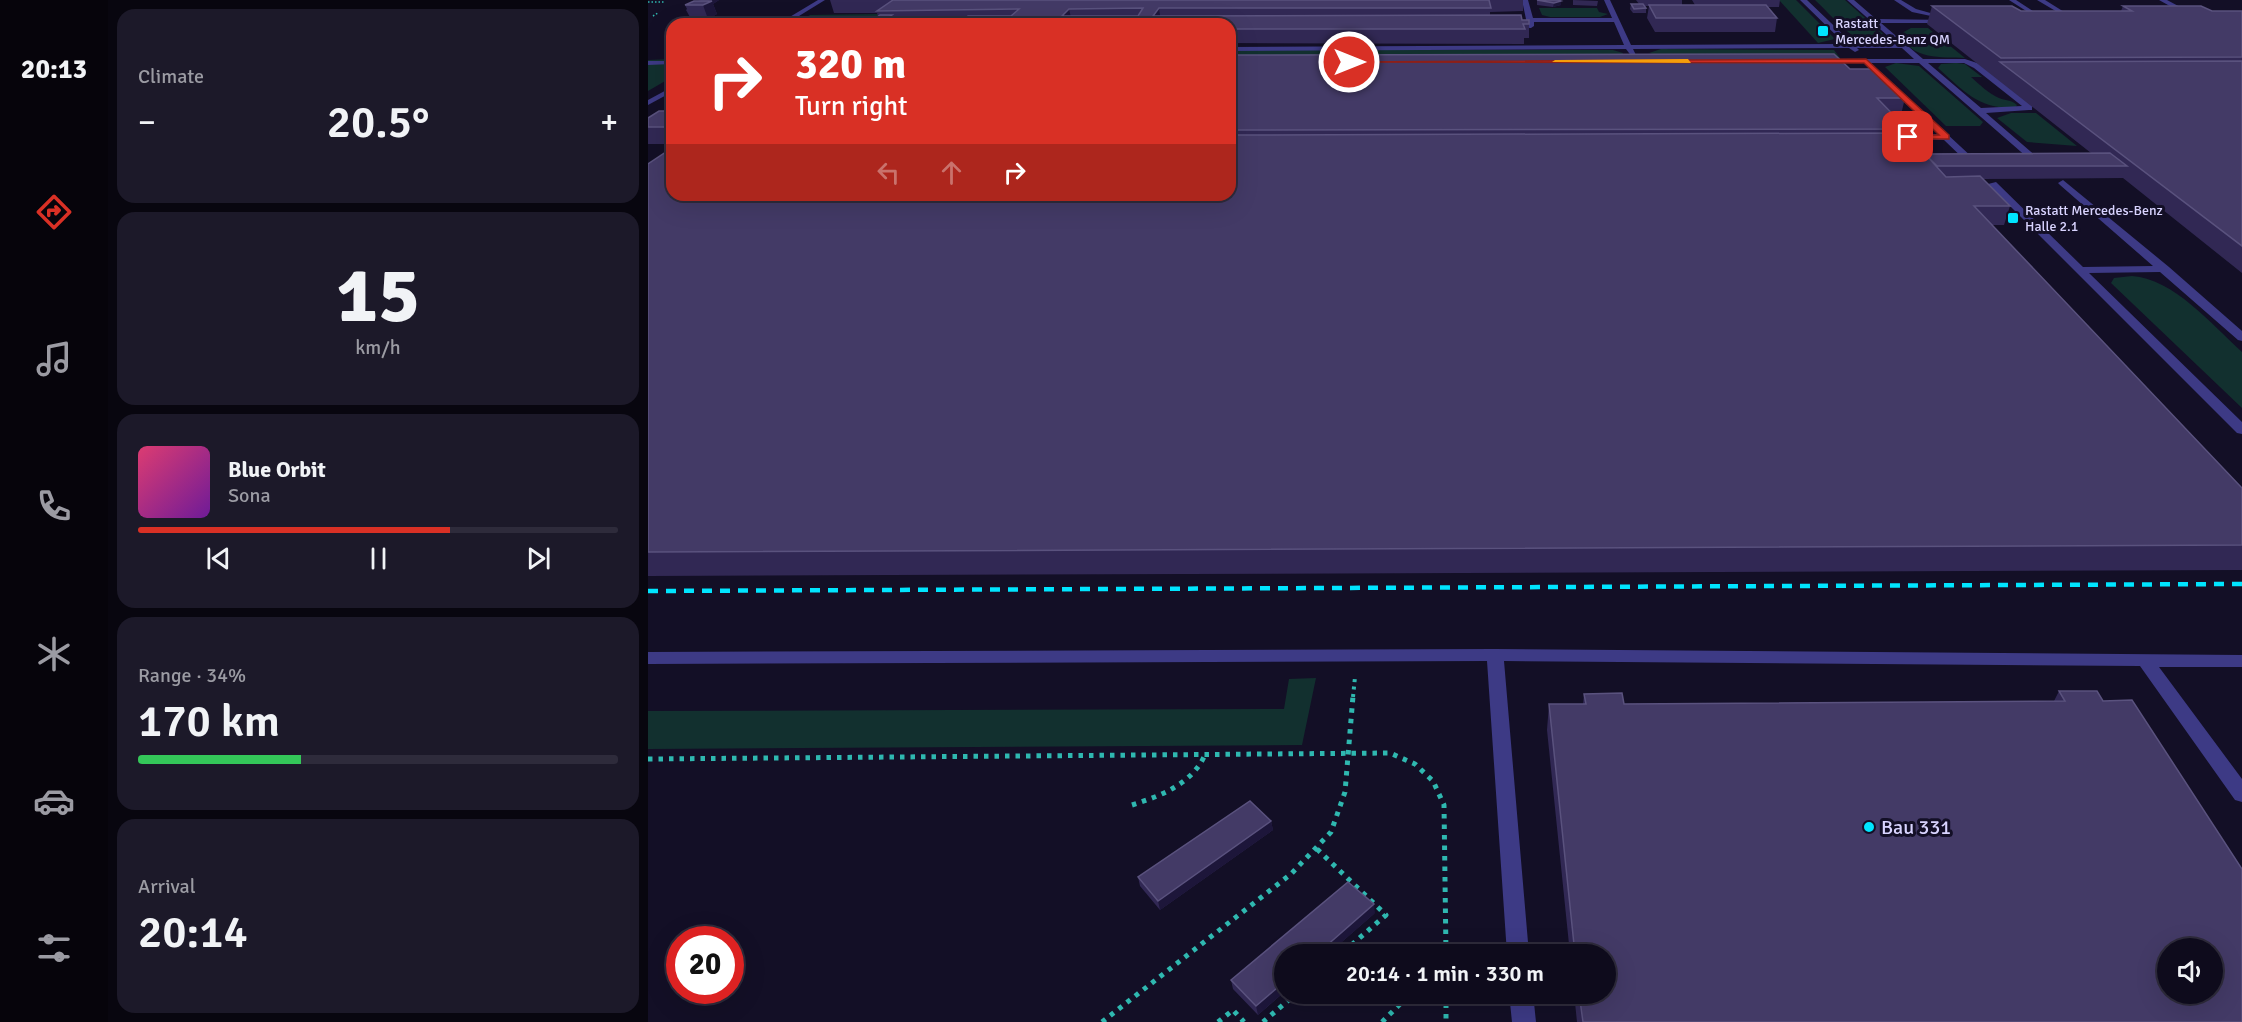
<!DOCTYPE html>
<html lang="en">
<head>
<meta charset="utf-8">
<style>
	body { margin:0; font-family:Signika,sans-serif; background:#1c1929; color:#f1f3f6; height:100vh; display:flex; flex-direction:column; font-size:22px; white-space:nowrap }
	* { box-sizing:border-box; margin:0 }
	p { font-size:20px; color:#9b9ba3 }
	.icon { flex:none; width:33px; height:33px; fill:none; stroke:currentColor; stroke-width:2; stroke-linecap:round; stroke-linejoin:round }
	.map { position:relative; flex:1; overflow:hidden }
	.drawer { display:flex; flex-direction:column; gap:9px; padding:9px; background:#08060f; width:540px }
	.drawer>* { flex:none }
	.guide { position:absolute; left:18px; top:18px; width:570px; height:183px; border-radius:18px; box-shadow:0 6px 24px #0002,0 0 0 2px #2e2b3b; background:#d93025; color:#fff; overflow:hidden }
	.buttons { position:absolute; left:1509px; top:938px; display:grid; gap:12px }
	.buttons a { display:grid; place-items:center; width:66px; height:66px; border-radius:50%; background:#0e0b1c; box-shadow:0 6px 24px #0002,0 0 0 2px #2e2b3b; font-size:30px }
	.speed { position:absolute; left:18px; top:926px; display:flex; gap:12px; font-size:30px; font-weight:700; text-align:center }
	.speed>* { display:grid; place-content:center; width:78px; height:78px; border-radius:50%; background:#0e0b1c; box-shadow:0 6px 24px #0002,0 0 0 2px #2e2b3b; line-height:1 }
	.speed .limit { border:9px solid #d22; background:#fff; color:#111 }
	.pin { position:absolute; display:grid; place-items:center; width:51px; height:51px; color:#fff; margin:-26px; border-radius:12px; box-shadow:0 3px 9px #0006 }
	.me { position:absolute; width:66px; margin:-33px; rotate:90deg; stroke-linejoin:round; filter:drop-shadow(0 0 4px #0008) }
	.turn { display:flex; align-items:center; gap:21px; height:126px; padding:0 30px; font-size:27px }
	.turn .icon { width:78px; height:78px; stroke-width:2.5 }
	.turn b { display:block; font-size:42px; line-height:51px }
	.lanes { display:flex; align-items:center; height:57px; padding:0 30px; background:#0003; justify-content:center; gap:30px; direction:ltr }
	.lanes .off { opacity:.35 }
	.big { font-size:45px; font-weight:600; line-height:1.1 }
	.drawer .card { flex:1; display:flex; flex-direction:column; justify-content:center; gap:9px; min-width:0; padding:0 21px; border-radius:18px; background:#1c1929 }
	.drawer .dial { align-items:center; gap:0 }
	.dial b { font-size:78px; line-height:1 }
	.song { display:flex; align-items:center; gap:18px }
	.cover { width:72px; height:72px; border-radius:9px; background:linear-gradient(135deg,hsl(340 70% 55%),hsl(280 70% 35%)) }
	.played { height:6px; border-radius:3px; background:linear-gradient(90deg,#d93025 65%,#2e2b3b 65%) }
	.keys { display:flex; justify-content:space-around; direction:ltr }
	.heat { display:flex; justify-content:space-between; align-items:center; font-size:33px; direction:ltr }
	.charge { height:9px; border-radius:4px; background:linear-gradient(90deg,#34c759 34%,#2e2b3b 0) }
	.trip { position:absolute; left:626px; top:944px; width:342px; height:60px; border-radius:30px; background:#0e0b1c; box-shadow:0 6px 24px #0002,0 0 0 2px #2e2b3b; font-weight:600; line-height:60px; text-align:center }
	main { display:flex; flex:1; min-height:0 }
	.tabs { display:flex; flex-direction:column; width:108px; justify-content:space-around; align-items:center; background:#06040b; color:#9b9ba3 }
	.tabs .icon { width:42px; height:42px }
	.tabs .current { color:#d93025 }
	.tabs b { font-size:27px; color:#f1f3f6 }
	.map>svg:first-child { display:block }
	.green { fill:#12302f }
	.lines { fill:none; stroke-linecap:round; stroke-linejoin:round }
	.path-far2 { stroke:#2fb8b0; stroke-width:1.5; stroke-dasharray:1.5 2; stroke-linecap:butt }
	.path-far1 { stroke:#2fb8b0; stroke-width:4; stroke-dasharray:3 4.5; stroke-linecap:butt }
	.path { stroke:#2fb8b0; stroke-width:5; stroke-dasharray:4.5 6; stroke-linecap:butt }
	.minor { fill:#3d3a85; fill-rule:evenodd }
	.rail { stroke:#00e5ff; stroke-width:4.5; stroke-dasharray:10 8; stroke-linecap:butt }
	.wall { fill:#312854 }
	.shaded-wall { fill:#1d163a }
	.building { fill:#433a66; stroke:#5a527e; stroke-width:1.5; fill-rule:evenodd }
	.route { fill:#d93025; stroke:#8d1f18; stroke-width:1.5 }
	.slow { fill:#f59e0b }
	.poi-dot { fill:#00e5ff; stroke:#130f26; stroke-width:2 }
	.labels { text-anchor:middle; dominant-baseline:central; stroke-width:6; stroke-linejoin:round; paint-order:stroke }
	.far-poi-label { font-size:14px; fill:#d9d4ff; stroke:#130f26; text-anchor:start }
	.near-poi-label { font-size:20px; fill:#d9d4ff; stroke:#130f26; text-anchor:start }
</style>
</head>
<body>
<main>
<nav class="tabs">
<b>20:13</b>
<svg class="icon current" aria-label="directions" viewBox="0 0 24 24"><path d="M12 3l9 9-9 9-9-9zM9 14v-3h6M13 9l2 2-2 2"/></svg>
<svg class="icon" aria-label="music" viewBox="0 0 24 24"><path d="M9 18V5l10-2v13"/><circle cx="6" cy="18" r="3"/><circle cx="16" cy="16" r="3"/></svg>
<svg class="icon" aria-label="phone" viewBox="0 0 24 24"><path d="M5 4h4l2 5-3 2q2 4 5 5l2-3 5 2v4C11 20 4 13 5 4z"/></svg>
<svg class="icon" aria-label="climate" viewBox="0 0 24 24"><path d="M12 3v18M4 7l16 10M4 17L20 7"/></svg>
<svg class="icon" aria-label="car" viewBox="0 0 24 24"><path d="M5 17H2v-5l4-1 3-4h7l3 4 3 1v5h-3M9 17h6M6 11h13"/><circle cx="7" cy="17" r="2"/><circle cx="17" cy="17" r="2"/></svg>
<svg class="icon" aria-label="filters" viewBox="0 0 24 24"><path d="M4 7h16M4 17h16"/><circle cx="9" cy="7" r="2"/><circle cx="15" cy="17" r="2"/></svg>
</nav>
<section class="drawer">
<div class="card"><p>Climate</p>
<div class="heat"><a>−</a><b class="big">20.5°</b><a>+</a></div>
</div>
<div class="card dial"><b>15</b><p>km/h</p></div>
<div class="card">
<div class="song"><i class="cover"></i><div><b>Blue Orbit</b><p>Sona</p></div></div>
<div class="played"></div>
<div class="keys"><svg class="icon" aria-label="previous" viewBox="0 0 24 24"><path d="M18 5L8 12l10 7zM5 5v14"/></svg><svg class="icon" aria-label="pause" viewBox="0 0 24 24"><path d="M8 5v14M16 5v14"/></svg><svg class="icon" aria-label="next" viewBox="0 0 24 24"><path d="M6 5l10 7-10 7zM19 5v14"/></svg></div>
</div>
<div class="card"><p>Range · 34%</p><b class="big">170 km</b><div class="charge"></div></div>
<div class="card"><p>Arrival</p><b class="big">20:14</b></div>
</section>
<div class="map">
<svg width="1594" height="1022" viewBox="0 0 1594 1022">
	<rect width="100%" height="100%" fill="#130f26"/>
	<path class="green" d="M1131,0H1148L1187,39L1170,43Z
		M1167,0H1197L1243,41C1212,55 1188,19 1167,0Z
		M891,8H949L951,12L960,14L952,17H902L894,15Z
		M232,14L218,24H147L162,15Z
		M1263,28H1280L1317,58C1294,57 1263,60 1252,34Z
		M1013,49L1186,50L1192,58L1022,59L1001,53Z
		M582,50H965L975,53L974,56L582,59Z
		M24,59V77L0,91V60Z
		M1248,63L1271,66L1335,122L1332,126H1298L1237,67Z
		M1308,63L1317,64L1334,77H1323C1332,85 1340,93 1351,98C1358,101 1362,99 1369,105L1367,108C1330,109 1316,91 1290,68L1293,64Z
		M1363,113H1388L1429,146L1379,142L1349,118Z
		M1484,276C1526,279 1563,324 1594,352V408L1463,283L1466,278Z
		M668,678L654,745L0,749V711L636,709L641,679Z"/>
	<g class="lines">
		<path class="path-far2" d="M0,2H16
			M5,16L10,13"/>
		<path class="path-far1" d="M705,697L707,677"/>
		<path class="path" d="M0,759L742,753L767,764L785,781L796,805L798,954
			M484,805C512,796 542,785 556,757
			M669,849L738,915L693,954
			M798,993V1022
			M454,1022L643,874L683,832L697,792L705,696
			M570,1022L585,1010L596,1022
			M615,1022L649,993
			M734,1022L763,993"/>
		<path class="minor" d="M170,0H177L138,24H130Z
			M874,0H880L885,18H964L956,0H962L983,45L1197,44L1152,0H1159L1205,44H1249L1199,0H1206L1228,19L1301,20L1299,23H1233L1275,59H1317L1332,64L1384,106V110H1381L1338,113L1396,163L1388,165L1271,63H1173L1169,61L1173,59H1266L1254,48H1209L1211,50L1207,52L1201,48L985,49L988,55L984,57L978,49L582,51V47L976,45L966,22H886V26L883,28L859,27L861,24H879ZM1280,63H1316L1326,68L1374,106L1333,108Z
			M1246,0H1253L1268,9L1286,14L1283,16L1264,12Z
			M1361,0H1368L1391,15L1386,16Z
			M1389,0H1397L1421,15L1416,16Z
			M1511,0H1519L1534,8L1535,13L1521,16V14L1529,10Z
			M0,61H21L24,64L0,65Z
			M1229,69L1326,159V163H1320L1296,140L1238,139V135L1241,134H1290L1226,73Z
			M24,87V92L0,105V100Z
			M1415,180L1521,267L1594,331V341L1590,340L1512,272L1441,273L1594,422V434L1589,433L1340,184L1348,182L1435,267L1505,266L1412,185L1410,183Z
			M847,649L1594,655V667H1511L1594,779V802L1587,800L1492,666L856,661L881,954H859L839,661L0,664V652Z
			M861,993H885L888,1022H864Z"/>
		<path class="rail" d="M0,591L1594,584"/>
	</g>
	<path class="wall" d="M53,0H71L65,4L69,14L60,19H43L38,10L39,9L37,5Z
		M182,0H875V11L842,12V15L874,20L881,24V38H876V44L582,43V24H219L230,16L229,13H186Z
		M889,0L913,1V5L905,7L889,5Z
		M925,0L950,1L949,6L925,5Z
		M988,0H1034V5H1047L1044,0H1132L1131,7H1120L1129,18L1127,32H1007L999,18L1001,6H996L998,8V13H985L982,9L983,4H991Z
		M1284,6L1373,11H1473L1475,6L1564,11H1594V273L1475,178L1334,179L1362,206L1356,225H1344L1594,488V570L0,576V164L582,195V55L1202,69L1257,98L1252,119H1250L1259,129L1258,133L1277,154L1443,153L1279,24Z
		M24,111V144H0V118Z
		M1411,691H1449L1594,1022H929L926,993H957V954H922L899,730L901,704H935L936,694L976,704L1406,701Z
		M623,821L625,830L512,910L492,886L490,877Z
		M727,913L610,1015L585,989L583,980Z"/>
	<path class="shaded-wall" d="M62,0H71L65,4L69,14L60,19L55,5Z
		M913,1V5L905,7L906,3Z
		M511,8L513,22L505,16Z
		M421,9L424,22L414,16Z
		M244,15L246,24H231Z
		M623,821L625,830L512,910L510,901Z
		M726,904L727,913L680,954H669Z
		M636,982V992L610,1015L608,1006Z"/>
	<path class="building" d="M245,0H841L843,8H511L505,16L873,15L874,20H881V24H875L877,29H582V24H311L320,16H363L371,9L229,11ZM495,8L490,16H414L421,9Z
		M889,0H910L913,1L906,3Z
		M46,1H64L55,5H37Z
		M983,4H995L998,8L986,9Z
		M1001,5H1118L1129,18H1008Z
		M1284,6H1364L1373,11H1484L1475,6H1553L1564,11H1594V57L1353,58Z
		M232,15H244L231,24H219Z
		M1186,54L1202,69H1228L1257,98H1229L1259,129L582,130V55Z
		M1594,61V246L1352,62Z
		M11,111H24V127H0V118Z
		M1258,133L1298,177L1332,176L1362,206H1326L1594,488V545L0,552V164L24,148V195H582V135Z
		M1462,153L1479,166H1289L1277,154Z
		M1411,691H1449L1455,701L1484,700L1594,869V1022H935L931,993H957V954H927L901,704H938L936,694L974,693L976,704L1417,701ZM1520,948H1564V993H1520Z
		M602,801L623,821L510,901L490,877Z
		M700,882L726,904L669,954H636V982L608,1006L583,980Z"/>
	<path class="route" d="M1218,59L1301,135V139H1258L1260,135H1291L1216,63L698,62Z"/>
	<path class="slow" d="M1040,59L1043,63L904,62L907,60Z"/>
	<g class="poi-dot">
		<rect x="1169" y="25" width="12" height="12" rx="3"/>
		<rect x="1359" y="212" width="12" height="12" rx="3"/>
		<circle cx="1221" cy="827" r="6"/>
	</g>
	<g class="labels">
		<g class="far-poi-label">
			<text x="1187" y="23">Rastatt<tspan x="1187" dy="16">Mercedes-Benz QM</tspan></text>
			<text x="1377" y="210">Rastatt Mercedes-Benz<tspan x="1377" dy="16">Halle 2.1</tspan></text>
		</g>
		<g class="near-poi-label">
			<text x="1233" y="827">Bau 331</text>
		</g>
	</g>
</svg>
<div class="buttons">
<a><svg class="icon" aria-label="sound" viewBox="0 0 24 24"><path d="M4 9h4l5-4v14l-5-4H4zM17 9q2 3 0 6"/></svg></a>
</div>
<div class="speed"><div class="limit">20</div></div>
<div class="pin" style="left:1260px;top:137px;background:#d93025"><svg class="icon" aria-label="arrive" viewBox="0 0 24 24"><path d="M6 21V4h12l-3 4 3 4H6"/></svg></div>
<svg class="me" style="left:701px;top:62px" viewBox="-20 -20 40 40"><circle r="17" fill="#d93025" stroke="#fff" stroke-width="3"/><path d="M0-11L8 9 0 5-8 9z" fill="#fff"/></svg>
<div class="trip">20:14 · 1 min · 330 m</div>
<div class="guide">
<div class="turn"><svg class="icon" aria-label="right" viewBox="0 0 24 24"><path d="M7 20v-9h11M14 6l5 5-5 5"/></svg><div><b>320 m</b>Turn right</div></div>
<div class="lanes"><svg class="icon off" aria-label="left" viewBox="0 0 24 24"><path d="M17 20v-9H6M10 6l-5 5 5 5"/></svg><svg class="icon off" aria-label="ahead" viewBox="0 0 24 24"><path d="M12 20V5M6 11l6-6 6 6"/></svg><svg class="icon" aria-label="right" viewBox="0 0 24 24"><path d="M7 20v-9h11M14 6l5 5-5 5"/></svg></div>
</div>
</div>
</main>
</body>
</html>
